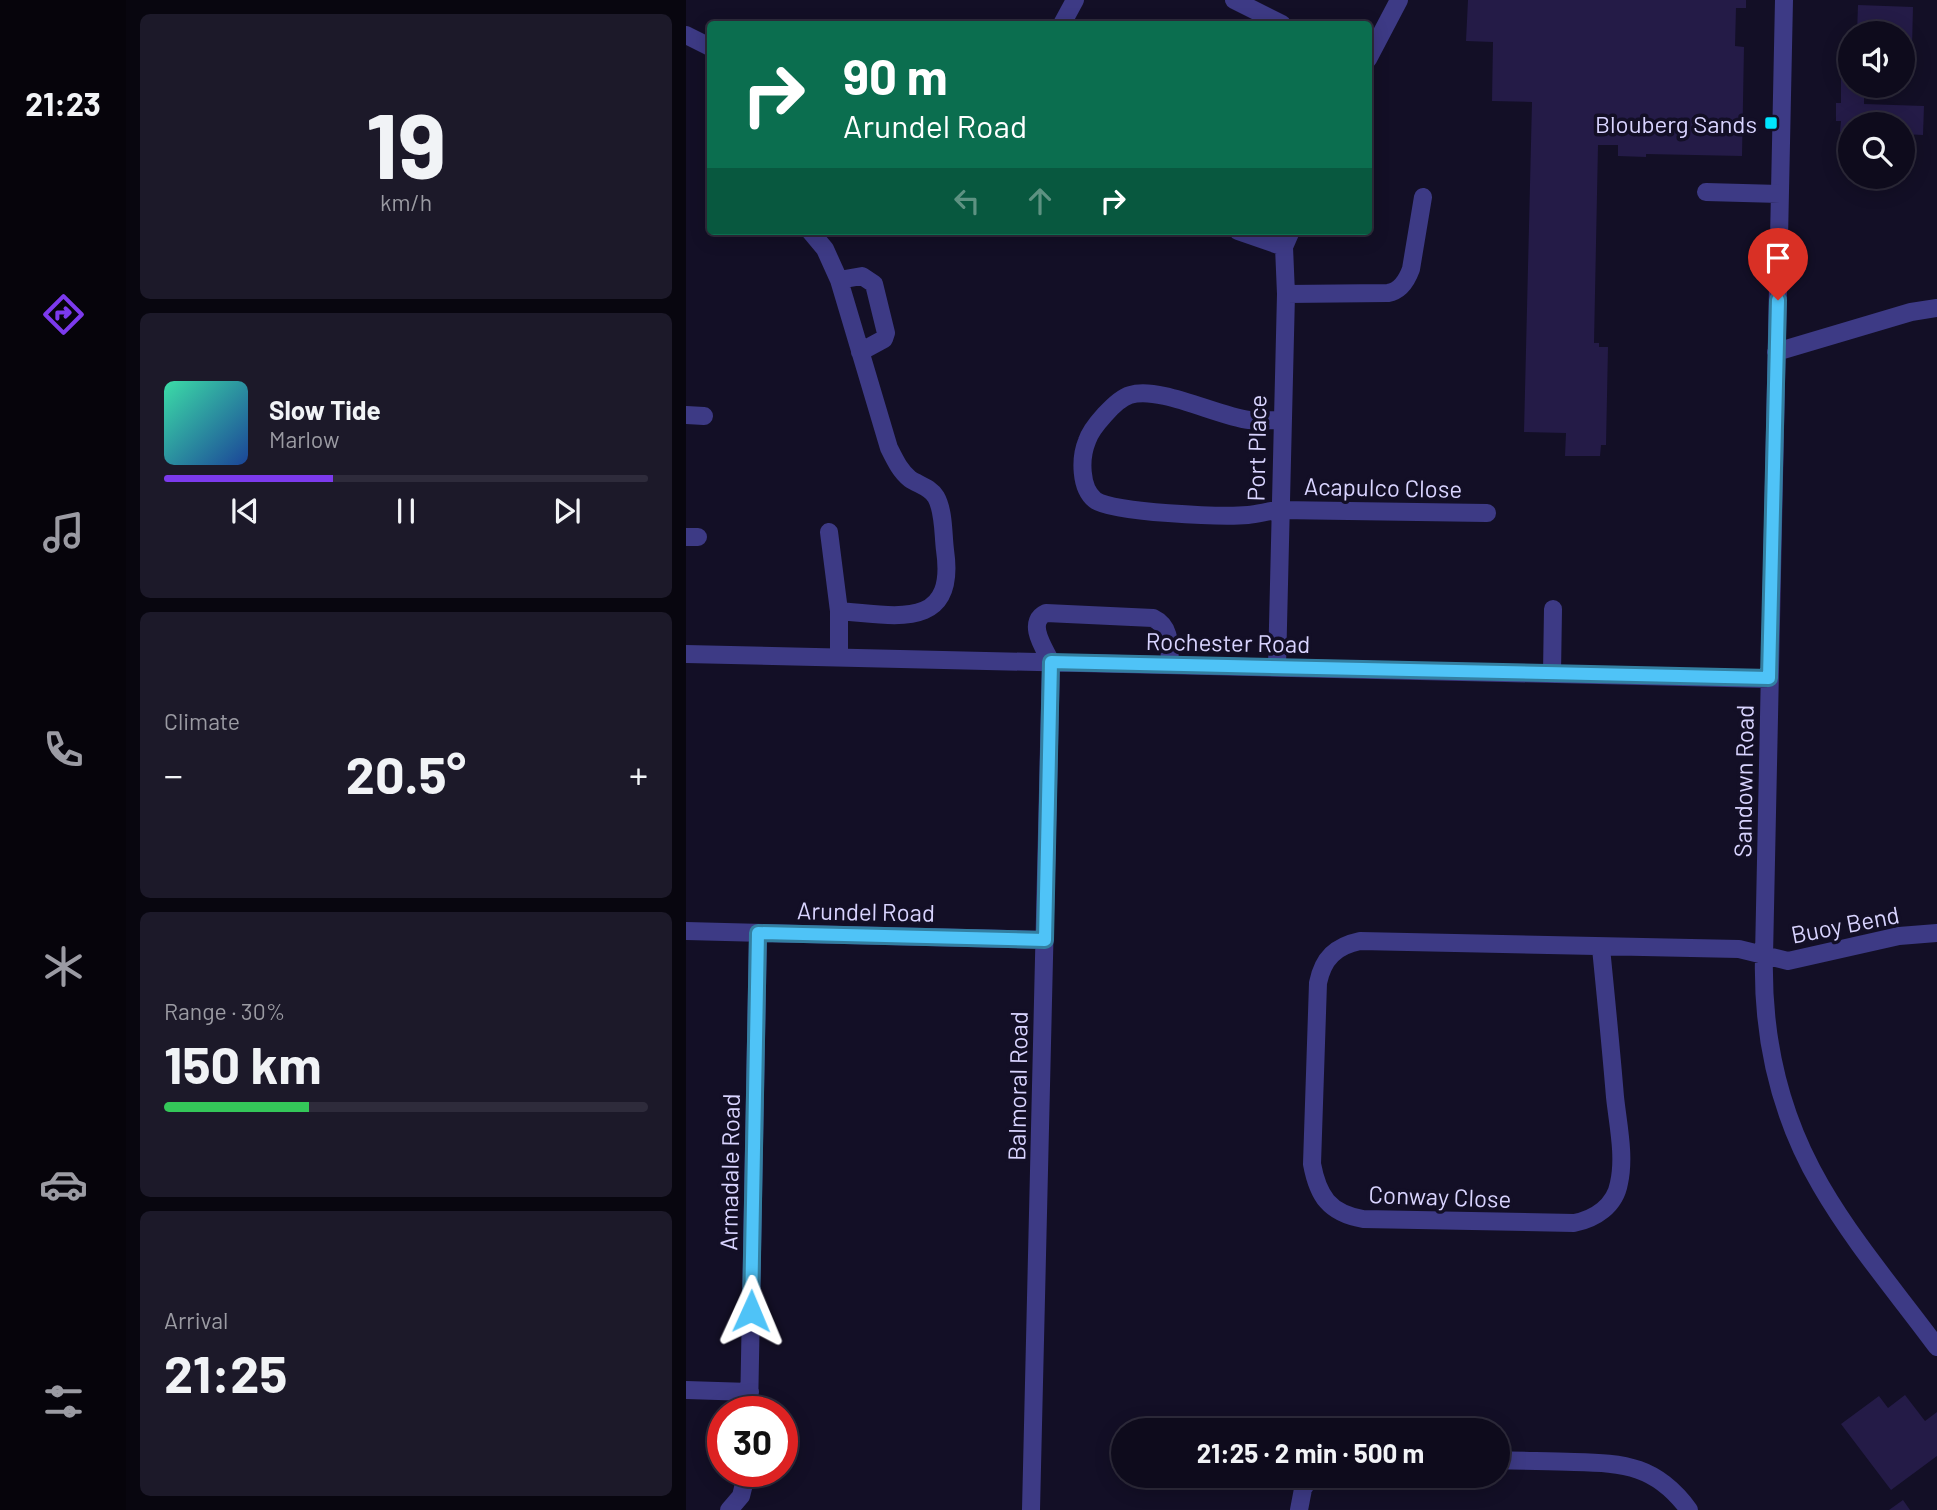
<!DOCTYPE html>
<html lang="en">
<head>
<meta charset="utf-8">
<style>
	body { margin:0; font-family:Barlow,sans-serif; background:#1c1929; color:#f1f3f6; height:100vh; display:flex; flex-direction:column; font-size:26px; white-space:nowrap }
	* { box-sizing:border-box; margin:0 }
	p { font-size:23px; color:#9b9ba3 }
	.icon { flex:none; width:38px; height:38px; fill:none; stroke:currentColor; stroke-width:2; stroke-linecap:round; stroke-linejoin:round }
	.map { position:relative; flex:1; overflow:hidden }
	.panel { display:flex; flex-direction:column; gap:14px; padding:14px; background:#08060f; width:560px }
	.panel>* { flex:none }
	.guide { position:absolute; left:21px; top:21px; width:665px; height:214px; border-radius:7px; box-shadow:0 4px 18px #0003,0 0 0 2px #2e2b3b; background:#0b6e4f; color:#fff; overflow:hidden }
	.fabs { position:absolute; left:1152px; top:21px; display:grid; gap:14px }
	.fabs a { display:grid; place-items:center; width:77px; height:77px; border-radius:50%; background:#0e0b1c; box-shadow:0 4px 18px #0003,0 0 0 2px #2e2b3b; font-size:35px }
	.speed { position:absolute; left:21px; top:1396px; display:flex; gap:14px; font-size:35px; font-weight:700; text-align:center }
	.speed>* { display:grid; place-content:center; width:91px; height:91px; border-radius:50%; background:#0e0b1c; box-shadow:0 4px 18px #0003,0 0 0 2px #2e2b3b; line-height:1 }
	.speed .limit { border:10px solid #d22; background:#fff; color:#111 }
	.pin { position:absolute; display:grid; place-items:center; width:60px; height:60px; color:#fff; margin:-72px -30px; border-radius:50% 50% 50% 0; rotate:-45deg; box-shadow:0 0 7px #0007 }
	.pin .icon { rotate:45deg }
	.me { position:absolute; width:77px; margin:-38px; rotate:1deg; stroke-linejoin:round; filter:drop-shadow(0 0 5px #0008) }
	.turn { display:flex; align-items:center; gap:24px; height:147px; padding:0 21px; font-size:32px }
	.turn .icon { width:91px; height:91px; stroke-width:2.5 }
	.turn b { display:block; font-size:49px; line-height:60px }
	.lanes { display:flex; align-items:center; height:66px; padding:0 21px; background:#0003; justify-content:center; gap:35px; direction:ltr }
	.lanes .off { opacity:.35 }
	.big { font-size:52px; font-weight:700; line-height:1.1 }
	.panel .tile { flex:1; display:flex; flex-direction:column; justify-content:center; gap:10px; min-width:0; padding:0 24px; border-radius:10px; background:#1c1929 }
	.panel .dial { align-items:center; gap:0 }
	.dial b { font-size:91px; line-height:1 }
	.song { display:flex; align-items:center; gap:21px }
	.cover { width:84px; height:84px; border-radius:10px; background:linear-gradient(135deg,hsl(160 70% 55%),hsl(220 70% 35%)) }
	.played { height:7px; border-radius:4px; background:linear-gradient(90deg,#7c3aed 35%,#2e2b3b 35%) }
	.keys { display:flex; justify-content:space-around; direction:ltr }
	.heat { display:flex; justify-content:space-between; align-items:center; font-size:38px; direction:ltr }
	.charge { height:10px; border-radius:5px; background:linear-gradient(90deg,#34c759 30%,#2e2b3b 0) }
	.trip { position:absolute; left:425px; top:1418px; width:399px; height:70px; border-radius:35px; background:#0e0b1c; box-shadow:0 4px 18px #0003,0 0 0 2px #2e2b3b; font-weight:700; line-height:70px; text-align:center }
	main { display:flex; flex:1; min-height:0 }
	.tabs { display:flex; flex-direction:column; width:126px; justify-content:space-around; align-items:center; background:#06040b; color:#9b9ba3 }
	.tabs .icon { width:49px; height:49px }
	.tabs .active { color:#7c3aed }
	.tabs b { font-size:32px; color:#f1f3f6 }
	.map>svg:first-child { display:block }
	.building { fill:#241b47 }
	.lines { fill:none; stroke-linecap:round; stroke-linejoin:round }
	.minor { stroke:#3d3a85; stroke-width:18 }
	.route-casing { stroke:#337fa1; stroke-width:18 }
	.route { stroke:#4fc3f7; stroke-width:12 }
	.poi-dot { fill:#00e5ff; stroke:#130f26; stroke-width:2.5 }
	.labels { text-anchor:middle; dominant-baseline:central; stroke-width:7; stroke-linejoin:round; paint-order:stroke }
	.poi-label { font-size:24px; fill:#d9d4ff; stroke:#130f26; text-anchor:end }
	.street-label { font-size:24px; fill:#d9d4ff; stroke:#130f26 }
</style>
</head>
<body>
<main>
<nav class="tabs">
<b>21:23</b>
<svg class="icon active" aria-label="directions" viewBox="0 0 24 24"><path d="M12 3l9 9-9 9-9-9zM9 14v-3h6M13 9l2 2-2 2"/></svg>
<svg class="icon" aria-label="music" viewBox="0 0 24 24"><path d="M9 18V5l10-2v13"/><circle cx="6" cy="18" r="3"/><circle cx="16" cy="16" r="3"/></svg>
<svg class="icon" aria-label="phone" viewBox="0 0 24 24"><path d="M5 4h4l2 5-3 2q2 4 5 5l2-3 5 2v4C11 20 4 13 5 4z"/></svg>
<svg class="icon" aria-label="climate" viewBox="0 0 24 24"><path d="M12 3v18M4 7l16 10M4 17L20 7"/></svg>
<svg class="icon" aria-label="car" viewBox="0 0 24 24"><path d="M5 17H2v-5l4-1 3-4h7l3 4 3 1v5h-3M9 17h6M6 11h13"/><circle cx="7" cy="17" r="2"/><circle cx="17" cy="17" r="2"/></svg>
<svg class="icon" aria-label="filters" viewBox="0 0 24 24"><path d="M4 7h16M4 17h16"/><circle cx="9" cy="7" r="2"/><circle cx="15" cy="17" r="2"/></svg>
</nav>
<section class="panel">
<div class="tile dial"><b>19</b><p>km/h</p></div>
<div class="tile">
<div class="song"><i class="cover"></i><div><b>Slow Tide</b><p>Marlow</p></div></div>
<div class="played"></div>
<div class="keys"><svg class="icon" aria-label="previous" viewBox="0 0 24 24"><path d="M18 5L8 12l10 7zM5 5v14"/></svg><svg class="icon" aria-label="pause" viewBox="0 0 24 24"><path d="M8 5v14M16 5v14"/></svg><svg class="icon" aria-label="next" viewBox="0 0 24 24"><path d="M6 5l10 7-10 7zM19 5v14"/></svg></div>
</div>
<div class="tile"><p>Climate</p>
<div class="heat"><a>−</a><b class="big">20.5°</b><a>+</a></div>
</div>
<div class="tile"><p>Range · 30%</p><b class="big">150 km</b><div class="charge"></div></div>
<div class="tile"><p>Arrival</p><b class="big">21:25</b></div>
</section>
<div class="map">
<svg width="1251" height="1510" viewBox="0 0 1251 1510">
	<rect width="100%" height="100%" fill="#130f26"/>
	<path class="building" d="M782,0H1060V8H1050L1049,46L1058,47L1056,156L960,154V157L932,156V145H912L908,343H913V347H922L920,445H915L914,456H879L880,433L838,432L846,102L806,101L807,42L780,41Z
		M1172,5L1227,7L1226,47H1216V33H1171Z
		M1155,68L1164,69V86H1178V104L1238,106L1237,135L1216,134V124H1164V133L1154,132L1155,121H1150V103H1155Z
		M1219,1395L1239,1421L1251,1412V1456L1205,1490L1155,1424L1193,1396L1202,1408Z
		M1217,1500L1224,1510H1203Z"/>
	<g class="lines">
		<path class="minor" d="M548,0L596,24
			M1098,0L1078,956C1076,1037 1094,1116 1135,1186C1168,1243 1212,1294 1251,1347
			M376,24L389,0
			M0,35L24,47
			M682,59L713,0
			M1020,192L1094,194
			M124,231L139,249L153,280L203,448C209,460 214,471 224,479C233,485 244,487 250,497C258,511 257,534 259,550C271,632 208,615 153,611
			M552,231L598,247
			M153,280L176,276L188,284L200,333L198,339L174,352
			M600,294L702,293C715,291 721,280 725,269L737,197
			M1090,352L1225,312L1251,308
			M0,415L18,416
			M595,420C584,420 573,421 563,420C531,416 474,386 444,395C430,399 405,428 401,441C394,458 394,488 409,500C425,513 538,517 562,515C572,514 583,511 593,510L801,513
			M143,532L153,611V657
			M0,537H12
			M0,654L1083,679
			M591,667L600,294L598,247L605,231
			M866,673L867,609
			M0,931L359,940
			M915,948C920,998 925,1048 929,1097C932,1125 939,1156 933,1183C929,1206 909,1219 888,1223L677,1219C643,1213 632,1196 626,1164L632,983C637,958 650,946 674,941L1053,949L1102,961L1213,936L1251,933
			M0,1390L64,1392
			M63,1412L72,933
			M812,1460C837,1461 863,1461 888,1462C939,1463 971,1466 1003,1510
			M43,1510L55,1496L61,1472
			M345,1510L365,662C358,648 340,622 360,613L467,618C486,627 483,647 484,665
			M613,1510L617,1489L626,1475"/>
	</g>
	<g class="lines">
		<g class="route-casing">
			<path id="route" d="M65,1311L72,933L359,940L365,662L1083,678L1092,300"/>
		</g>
		<use href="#route" class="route"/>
	</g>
	<rect class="poi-dot" x="1078" y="116" width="14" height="14" rx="3.5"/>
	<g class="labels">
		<g class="poi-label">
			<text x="1071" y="123">Blouberg Sands</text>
		</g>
		<g class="street-label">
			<text transform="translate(570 448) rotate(-89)">Port Place</text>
			<text transform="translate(697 487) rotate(1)">Acapulco Close</text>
			<text transform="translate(542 642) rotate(1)">Rochester Road</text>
			<text transform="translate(1057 781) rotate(-89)">Sandown Road</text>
			<text transform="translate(180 911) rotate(1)">Arundel Road</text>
			<text transform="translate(1159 924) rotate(-11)">Buoy Bend</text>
			<text transform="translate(331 1086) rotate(-89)">Balmoral Road</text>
			<text transform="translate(43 1172) rotate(-89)">Armadale Road</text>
			<text transform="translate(754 1196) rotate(2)">Conway Close</text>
		</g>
	</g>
</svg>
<div class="fabs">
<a><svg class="icon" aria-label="sound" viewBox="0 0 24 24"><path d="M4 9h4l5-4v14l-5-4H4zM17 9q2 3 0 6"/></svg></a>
<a><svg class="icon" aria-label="search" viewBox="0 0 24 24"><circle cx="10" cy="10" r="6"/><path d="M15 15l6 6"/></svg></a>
</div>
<div class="speed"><div class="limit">30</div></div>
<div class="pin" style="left:1092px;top:300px;background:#d93025"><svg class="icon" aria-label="arrive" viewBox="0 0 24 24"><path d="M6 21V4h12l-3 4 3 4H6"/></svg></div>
<svg class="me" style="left:65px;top:1311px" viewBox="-20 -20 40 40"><path d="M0-17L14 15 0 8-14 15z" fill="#4fc3f7" stroke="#fff" stroke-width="4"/></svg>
<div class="trip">21:25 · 2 min · 500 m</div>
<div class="guide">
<div class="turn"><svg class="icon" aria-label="right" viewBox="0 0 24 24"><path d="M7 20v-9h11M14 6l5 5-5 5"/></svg><div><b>90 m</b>Arundel Road</div></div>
<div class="lanes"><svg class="icon off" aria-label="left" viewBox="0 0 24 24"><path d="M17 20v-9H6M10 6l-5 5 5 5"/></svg><svg class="icon off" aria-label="ahead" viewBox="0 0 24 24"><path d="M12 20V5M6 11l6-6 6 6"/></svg><svg class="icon" aria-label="right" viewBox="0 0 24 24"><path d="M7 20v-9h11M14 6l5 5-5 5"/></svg></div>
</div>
</div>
</main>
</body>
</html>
